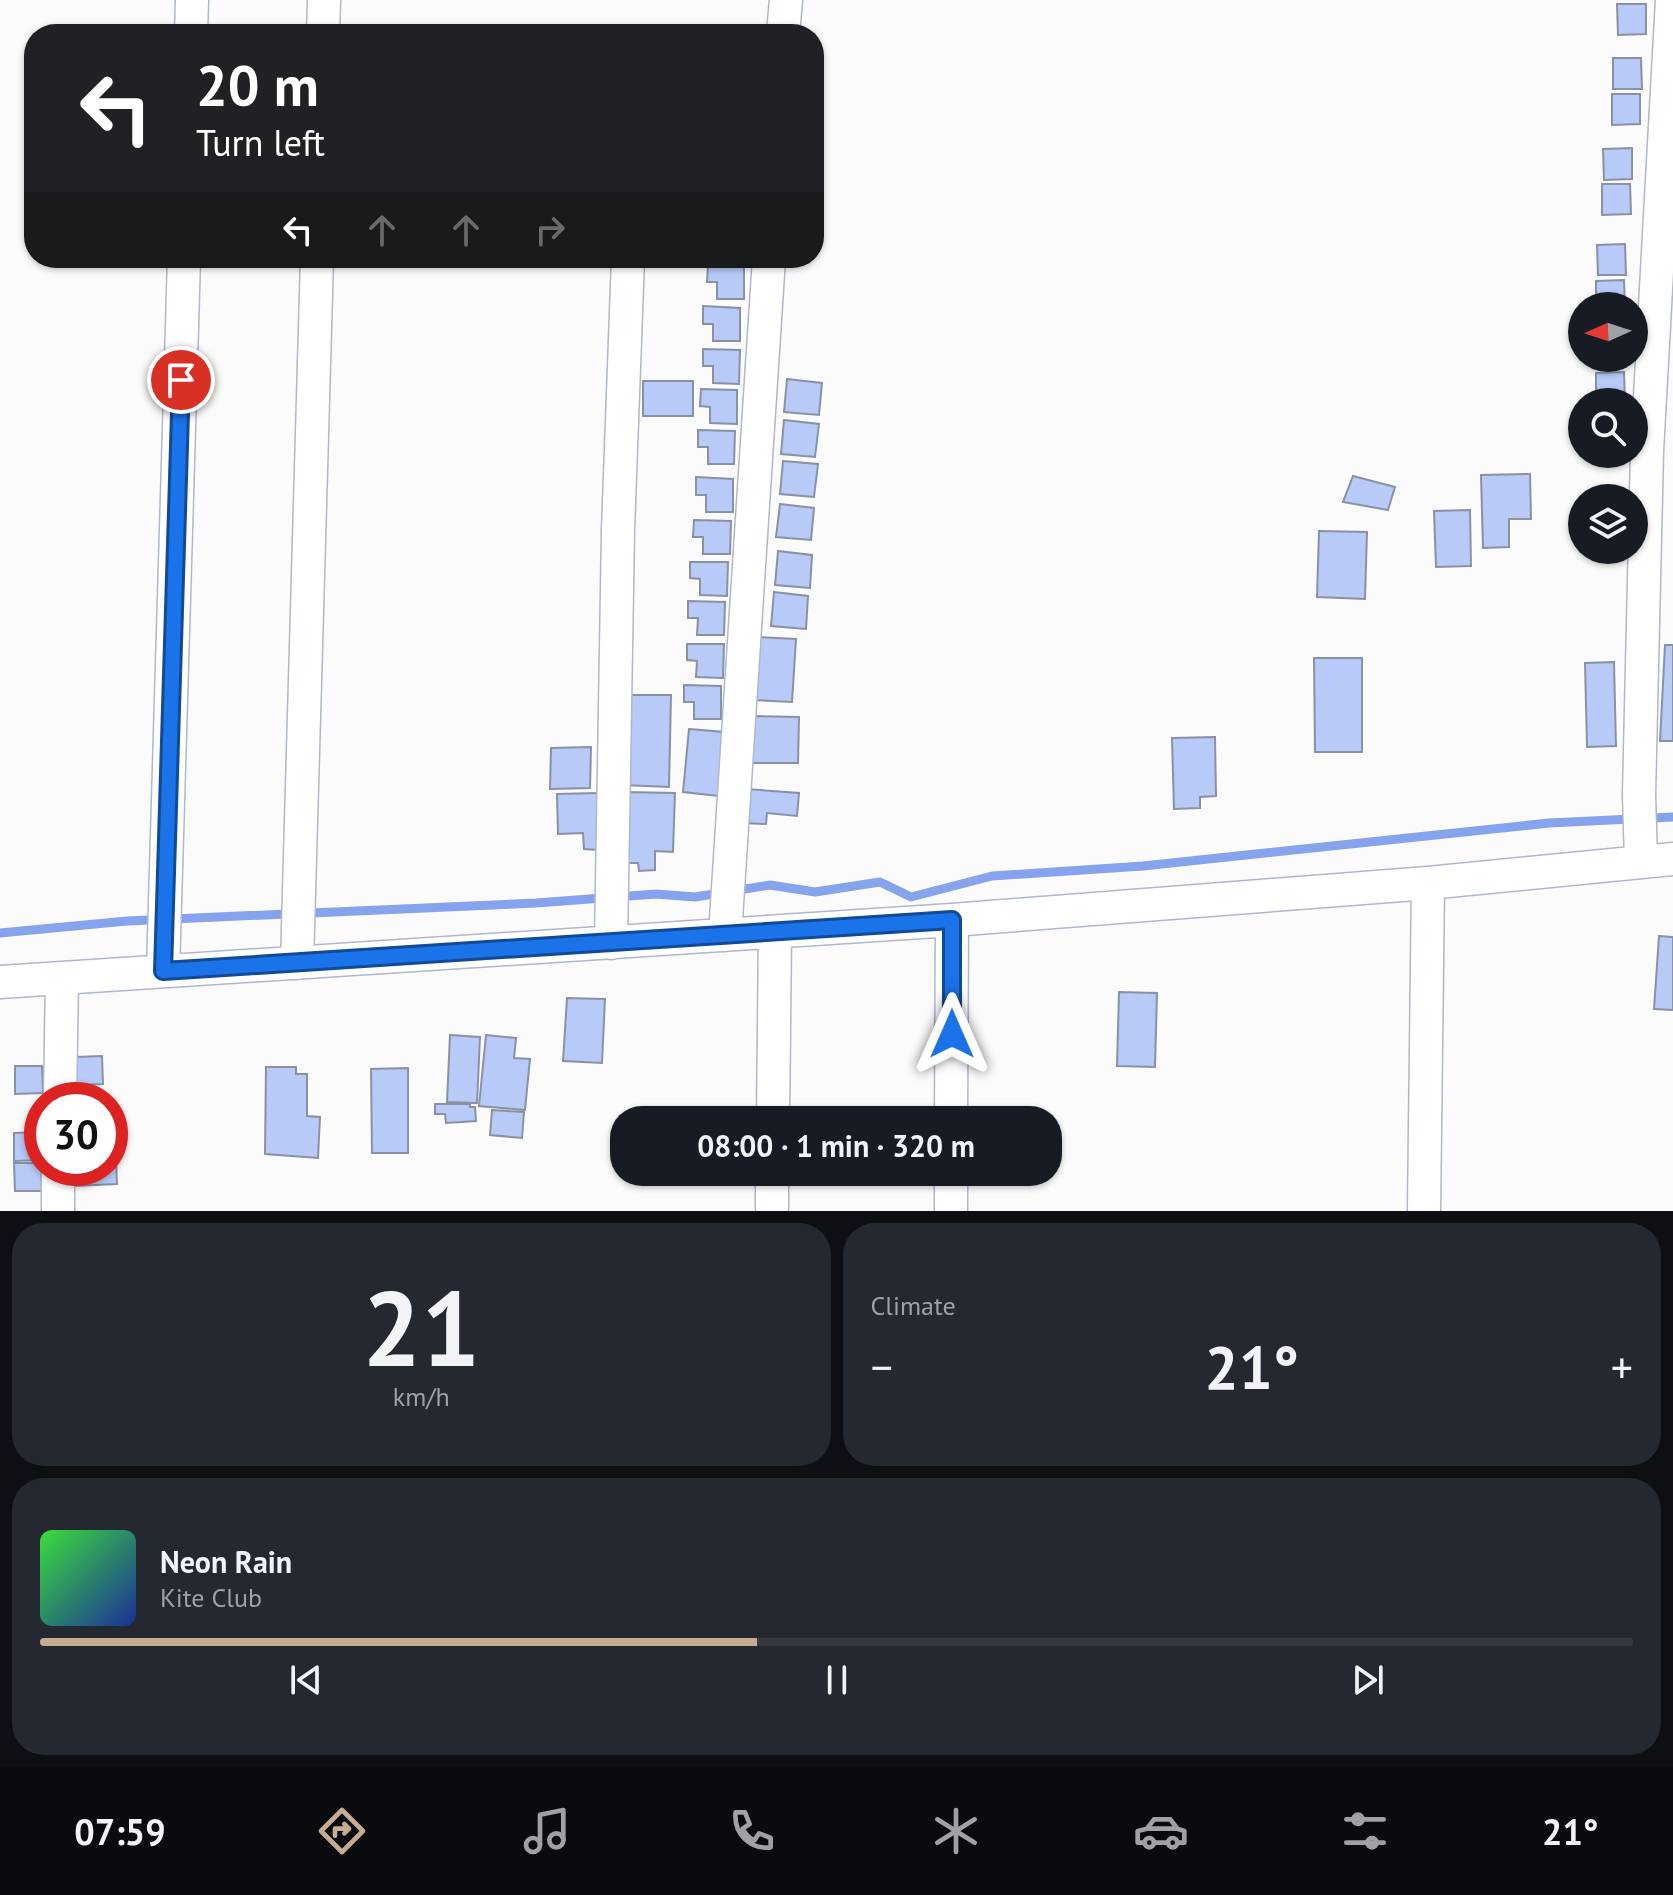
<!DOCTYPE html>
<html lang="en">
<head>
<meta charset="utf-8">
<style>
	body { margin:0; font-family:"PT Sans",sans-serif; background:#242831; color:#f1f3f6; height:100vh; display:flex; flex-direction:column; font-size:30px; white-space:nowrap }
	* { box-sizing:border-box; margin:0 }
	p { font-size:26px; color:#9ea1a6 }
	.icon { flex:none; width:44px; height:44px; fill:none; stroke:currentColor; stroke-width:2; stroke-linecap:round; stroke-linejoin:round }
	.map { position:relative; height:1211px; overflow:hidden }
	.panel { display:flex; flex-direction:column; gap:12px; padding:12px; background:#0d0f14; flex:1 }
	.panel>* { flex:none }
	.hud { position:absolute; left:24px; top:24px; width:800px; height:244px; border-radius:32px; box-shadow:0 2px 6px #0004; background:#202124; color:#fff; overflow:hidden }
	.needle { width:52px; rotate:267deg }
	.fabs { position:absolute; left:1568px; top:292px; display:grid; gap:16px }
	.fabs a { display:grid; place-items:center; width:80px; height:80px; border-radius:50%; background:#171b24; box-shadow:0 2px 6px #0004; font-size:40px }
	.speed { position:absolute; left:24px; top:1082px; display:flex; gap:16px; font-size:40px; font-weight:700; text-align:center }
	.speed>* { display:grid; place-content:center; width:104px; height:104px; border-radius:50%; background:#171b24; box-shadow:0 2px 6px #0004; line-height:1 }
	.speed .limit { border:12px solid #d22; background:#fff; color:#111 }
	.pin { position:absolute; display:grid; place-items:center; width:68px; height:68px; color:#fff; margin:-34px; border:4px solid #fff; border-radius:50%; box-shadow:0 2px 8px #0007 }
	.me { position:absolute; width:88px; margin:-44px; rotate:0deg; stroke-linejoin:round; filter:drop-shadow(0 0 6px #0008) }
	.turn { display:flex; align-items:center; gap:28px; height:168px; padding:0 40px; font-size:36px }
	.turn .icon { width:104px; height:104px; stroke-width:2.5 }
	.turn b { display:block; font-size:56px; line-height:68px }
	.lanes { display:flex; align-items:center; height:76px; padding:0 40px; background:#0003; justify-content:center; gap:40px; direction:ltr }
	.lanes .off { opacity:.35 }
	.big { font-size:60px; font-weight:700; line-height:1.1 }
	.panel .widget { flex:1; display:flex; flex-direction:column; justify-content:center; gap:12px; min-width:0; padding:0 28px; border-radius:32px; background:#242831 }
	.panel .dial { align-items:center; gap:0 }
	.dial b { font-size:104px; line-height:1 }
	.song { display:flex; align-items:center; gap:24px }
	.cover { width:96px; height:96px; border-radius:12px; background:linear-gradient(135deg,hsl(120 70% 55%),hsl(230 70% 35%)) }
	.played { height:8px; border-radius:4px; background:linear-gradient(90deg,#c7ab93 45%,#363941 45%) }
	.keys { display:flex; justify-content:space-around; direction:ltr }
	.heat { display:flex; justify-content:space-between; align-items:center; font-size:44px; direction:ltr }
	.panel .tiles { flex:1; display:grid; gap:12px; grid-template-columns:1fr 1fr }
	.widget:last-child { grid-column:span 2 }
	.trip { position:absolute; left:610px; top:1106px; width:452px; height:80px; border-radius:32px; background:#171b24; box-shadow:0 2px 6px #0004; font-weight:700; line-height:80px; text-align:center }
	.menu { display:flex; height:128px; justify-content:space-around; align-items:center; background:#090b0e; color:#9ea1a6 }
	.menu .icon { width:56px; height:56px }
	.menu .active { color:#c7ab93 }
	.menu b { font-size:36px; color:#f1f3f6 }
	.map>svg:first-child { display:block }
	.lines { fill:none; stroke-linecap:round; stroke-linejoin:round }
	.stream { stroke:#86a3ee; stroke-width:9 }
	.building { fill:#b7caf8; stroke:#8991a3; stroke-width:2 }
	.minor-casing { stroke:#afb7ca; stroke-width:35 }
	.minor { stroke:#fff; stroke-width:32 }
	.route-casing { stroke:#114b97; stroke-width:20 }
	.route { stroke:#1a73e8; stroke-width:14 }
</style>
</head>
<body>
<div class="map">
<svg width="1673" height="1211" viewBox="0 0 1673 1211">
	<rect width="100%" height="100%" fill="#fbfbfb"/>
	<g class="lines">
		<path class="stream" d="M0,933L127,921L536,903L656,894L695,897L770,885L815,892L880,882L911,897L992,876L1143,866L1549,823L1673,817"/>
	</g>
	<path class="building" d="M1617,4H1646V34L1618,35Z
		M1613,58H1641L1642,89H1613Z
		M1612,94H1640V124L1612,125Z
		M1632,148V179L1604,180L1603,149Z
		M1602,184H1630L1631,214L1602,215Z
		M1625,244L1626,275H1598L1597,245Z
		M708,265H744V299H717V282H707Z
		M1624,280L1625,306H1596V281Z
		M703,306L740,308V341H713V324H703Z
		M703,349L740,350L739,384L713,383V366H703Z
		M1597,358H1626V367H1597Z
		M1624,372L1625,402H1596V373Z
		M787,379L822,383L819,415L784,412Z
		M643,381H693V416H643Z
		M701,389L737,390V424L710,423V407L700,406Z
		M784,420L819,424L815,457L781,454Z
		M698,430L735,431L734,464H708V447H698Z
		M783,461L818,464L814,497L780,494Z
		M1530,474L1531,519H1509V547L1483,548L1481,475Z
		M1353,476L1395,487L1388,510L1343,502Z
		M696,477L733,479V512H706V495H696Z
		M780,504L814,508L811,540L776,537Z
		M1470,510L1471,566L1436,567L1434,511Z
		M694,520L731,521L730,554H703V537H693Z
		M1319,531L1367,532L1365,599L1317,597Z
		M778,551L812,555L810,588L775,585Z
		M690,562H728L727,596L700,595V579L690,578Z
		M774,592L808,596L806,629L771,626Z
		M688,601L725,602L724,635H697L698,618H688Z
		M757,637L796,639L792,702L754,700Z
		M687,644H724L723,678L696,677L697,661L687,660Z
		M1665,645H1673V741H1660Z
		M1314,658H1362V752H1315Z
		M1614,662L1616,746L1587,747L1585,663Z
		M684,685L721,686V719H694V702H684Z
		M624,695H671L669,787L622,785Z
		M750,716L799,717L798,763H750Z
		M689,729L724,732L718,796L683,792Z
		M1215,737L1216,796L1200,797V808L1174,809L1172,738Z
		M591,747L590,788L550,789L551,748Z
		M746,789L799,793L797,816L767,813L766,824L743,823Z
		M624,792L675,793L673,852L655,851V870L639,871L638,863H624Z
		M597,793L598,850L584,849L583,833L558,834L557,794Z
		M1659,936L1673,937V1010L1654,1009Z
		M1119,992L1157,993L1155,1067L1117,1066Z
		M567,998L605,999L602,1063L563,1061Z
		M450,1035L480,1037L477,1103L447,1102Z
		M486,1035L516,1038L514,1058L530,1059L525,1110L479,1106Z
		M102,1056L103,1084L76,1085L75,1057Z
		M15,1066H42L43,1093L15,1094Z
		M266,1067H296V1074H307V1116L320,1117L318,1158L265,1154Z
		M408,1068V1153H372L371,1069Z
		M435,1104H470V1107H475L476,1121L446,1123L445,1114H435Z
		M492,1110L524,1112L522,1138L490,1135Z
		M41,1132L42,1160L14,1161V1133Z
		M116,1156L117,1184L74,1186V1168H110V1157Z
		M14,1163H41L42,1191H15Z"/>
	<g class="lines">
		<g class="minor-casing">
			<path id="minor" d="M191,34L192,0
				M323,34L324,0
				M783,34L786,0
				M1641,862L1639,795L1647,451L1672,0
				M725,935L769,258
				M611,943L618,530L628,258
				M297,963L317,258
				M163,971L184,258
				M0,982L952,920L1428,883L1673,859
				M60,1100L62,978
				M773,1120L775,932
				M951,1120L952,920
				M58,1211V1168
				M772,1211V1172
				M951,1211V1172
				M1424,1211L1428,883"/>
		</g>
		<use href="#minor" class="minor"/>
	</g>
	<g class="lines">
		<g class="route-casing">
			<path id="route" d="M181,380L163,971L952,920V1034"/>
		</g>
		<use href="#route" class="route"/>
	</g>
</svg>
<div class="fabs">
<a><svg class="needle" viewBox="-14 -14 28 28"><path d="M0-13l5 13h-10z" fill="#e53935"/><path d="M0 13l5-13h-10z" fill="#9ea1a6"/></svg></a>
<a><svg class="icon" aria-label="search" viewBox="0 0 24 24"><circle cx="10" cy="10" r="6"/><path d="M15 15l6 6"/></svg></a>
<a><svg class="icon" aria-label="layers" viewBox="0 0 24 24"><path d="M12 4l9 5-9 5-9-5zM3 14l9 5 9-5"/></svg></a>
</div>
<div class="speed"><div class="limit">30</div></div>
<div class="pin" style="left:181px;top:380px;background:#d93025"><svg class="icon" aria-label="arrive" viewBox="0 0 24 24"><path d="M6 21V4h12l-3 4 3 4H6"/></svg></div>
<svg class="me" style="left:952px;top:1034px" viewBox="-20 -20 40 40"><path d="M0-17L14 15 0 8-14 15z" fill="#1a73e8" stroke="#fff" stroke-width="4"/></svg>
<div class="trip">08:00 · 1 min · 320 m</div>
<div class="hud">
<div class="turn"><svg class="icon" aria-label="left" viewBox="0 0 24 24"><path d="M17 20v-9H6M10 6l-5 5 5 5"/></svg><div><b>20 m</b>Turn left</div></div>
<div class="lanes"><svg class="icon" aria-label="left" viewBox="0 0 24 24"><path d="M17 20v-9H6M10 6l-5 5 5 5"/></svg><svg class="icon off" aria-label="ahead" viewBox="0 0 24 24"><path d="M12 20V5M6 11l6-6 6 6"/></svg><svg class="icon off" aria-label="ahead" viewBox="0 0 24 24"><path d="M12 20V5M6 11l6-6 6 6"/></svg><svg class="icon off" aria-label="right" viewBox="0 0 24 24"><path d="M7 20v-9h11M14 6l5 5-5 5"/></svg></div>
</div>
</div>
<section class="panel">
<div class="tiles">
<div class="widget dial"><b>21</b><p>km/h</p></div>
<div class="widget"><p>Climate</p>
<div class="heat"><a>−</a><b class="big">21°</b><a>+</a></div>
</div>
<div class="widget">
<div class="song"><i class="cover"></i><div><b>Neon Rain</b><p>Kite Club</p></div></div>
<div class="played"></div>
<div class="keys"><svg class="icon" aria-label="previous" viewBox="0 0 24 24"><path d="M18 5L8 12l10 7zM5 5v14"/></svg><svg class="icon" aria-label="pause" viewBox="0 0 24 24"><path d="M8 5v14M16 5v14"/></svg><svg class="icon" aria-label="next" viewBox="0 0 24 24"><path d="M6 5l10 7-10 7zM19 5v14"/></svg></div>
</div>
</div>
</section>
<nav class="menu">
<b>07:59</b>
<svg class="icon active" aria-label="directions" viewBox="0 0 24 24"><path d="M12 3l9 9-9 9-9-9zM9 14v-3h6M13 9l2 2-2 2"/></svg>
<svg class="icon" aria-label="music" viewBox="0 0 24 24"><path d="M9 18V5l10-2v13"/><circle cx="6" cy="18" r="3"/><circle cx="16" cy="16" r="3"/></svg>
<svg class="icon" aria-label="phone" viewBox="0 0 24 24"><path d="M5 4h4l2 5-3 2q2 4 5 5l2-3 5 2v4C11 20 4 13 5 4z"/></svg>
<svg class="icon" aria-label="climate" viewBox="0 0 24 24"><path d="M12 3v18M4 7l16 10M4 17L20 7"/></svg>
<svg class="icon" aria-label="car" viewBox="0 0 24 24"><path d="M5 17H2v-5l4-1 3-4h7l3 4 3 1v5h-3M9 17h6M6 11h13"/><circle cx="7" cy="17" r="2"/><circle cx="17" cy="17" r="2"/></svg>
<svg class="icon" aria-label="filters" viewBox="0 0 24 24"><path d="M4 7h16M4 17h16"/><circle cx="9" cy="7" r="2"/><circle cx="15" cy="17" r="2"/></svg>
<b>21°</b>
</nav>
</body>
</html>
